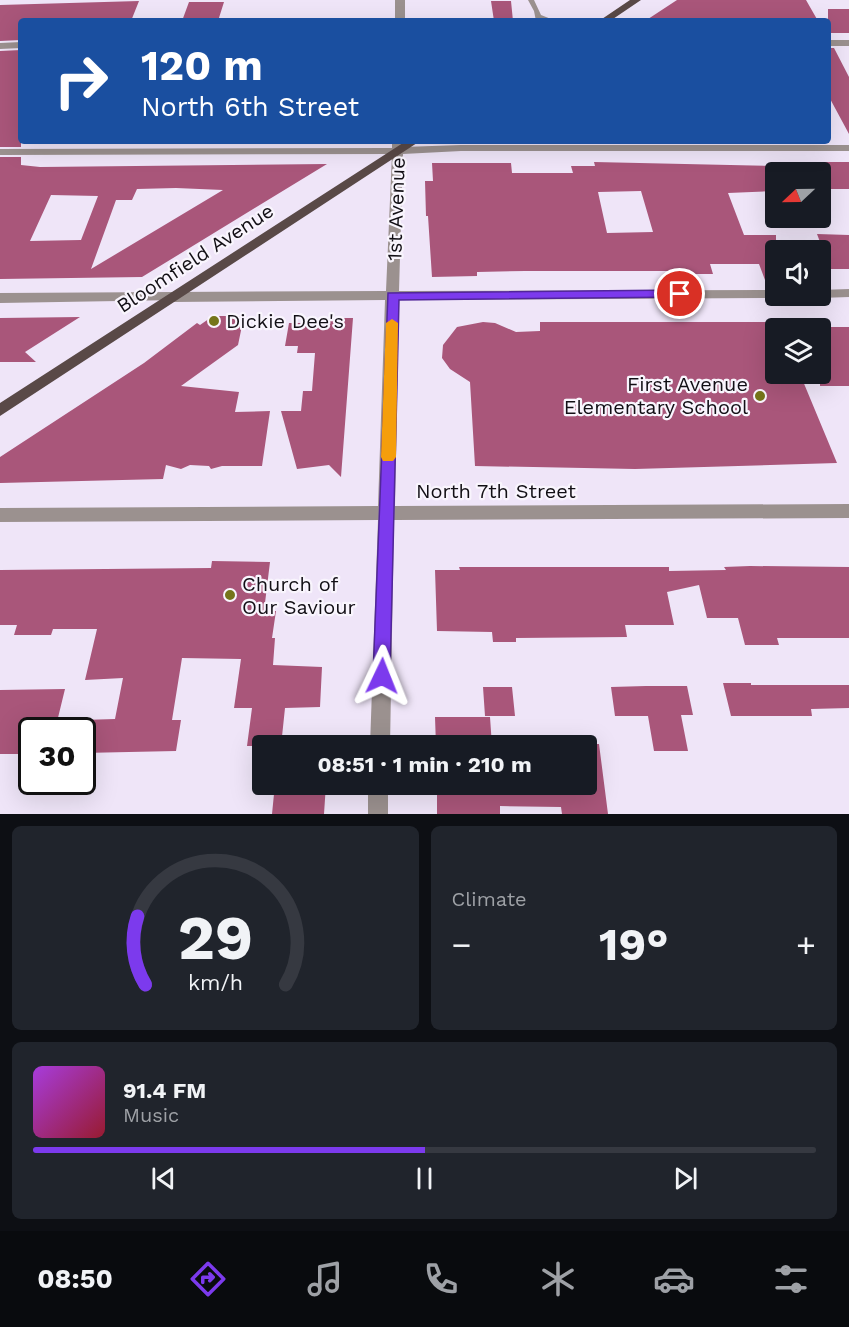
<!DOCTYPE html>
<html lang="en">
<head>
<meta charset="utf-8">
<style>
	body { margin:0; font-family:"Work Sans",sans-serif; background:#20242c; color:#f1f3f6; height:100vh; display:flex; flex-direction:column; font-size:22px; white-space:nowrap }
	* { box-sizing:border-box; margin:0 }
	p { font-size:20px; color:#9ea1a6 }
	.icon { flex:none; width:33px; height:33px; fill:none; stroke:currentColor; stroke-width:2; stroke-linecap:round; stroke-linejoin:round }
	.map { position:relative; height:814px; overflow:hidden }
	.sheet { display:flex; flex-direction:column; gap:12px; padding:12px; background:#0d0f14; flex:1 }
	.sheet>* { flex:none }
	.top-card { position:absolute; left:18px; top:18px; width:813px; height:126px; border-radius:6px; box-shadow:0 6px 24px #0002; background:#1a4fa0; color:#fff; overflow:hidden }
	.needle { width:39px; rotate:248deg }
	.controls { position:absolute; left:765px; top:162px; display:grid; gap:12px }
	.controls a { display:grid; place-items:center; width:66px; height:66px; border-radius:6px; background:#171b24; box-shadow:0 6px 24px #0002; font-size:30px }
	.speed { position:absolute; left:18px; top:717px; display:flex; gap:12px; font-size:30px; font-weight:700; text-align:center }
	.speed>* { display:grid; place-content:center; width:78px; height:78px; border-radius:50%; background:#171b24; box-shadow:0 6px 24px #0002; line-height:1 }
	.speed .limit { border:3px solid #111; border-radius:9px; background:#fff; color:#111 }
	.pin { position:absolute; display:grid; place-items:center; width:51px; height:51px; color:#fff; margin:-26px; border:3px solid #fff; border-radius:50%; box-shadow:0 2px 6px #0007 }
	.me { position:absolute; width:66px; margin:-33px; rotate:2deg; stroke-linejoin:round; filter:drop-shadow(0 0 4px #0008) }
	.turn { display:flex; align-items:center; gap:21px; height:126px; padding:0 24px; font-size:27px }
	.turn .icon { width:78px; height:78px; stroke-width:2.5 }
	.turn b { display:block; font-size:42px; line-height:51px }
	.big { font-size:45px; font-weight:700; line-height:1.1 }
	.sheet .card { flex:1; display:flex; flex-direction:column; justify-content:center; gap:9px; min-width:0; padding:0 21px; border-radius:9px; background:#20242c }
	.sheet .dial { align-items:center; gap:0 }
	.dial svg { height:156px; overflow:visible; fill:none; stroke:#363941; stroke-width:7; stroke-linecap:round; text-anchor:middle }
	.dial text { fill:#f1f3f6; stroke:none }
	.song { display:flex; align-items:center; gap:18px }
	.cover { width:72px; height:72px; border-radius:9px; background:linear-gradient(135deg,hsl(280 70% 55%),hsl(350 70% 35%)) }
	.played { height:6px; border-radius:3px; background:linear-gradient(90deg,#7c3aed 50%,#363941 50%) }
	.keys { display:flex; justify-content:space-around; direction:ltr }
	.heat { display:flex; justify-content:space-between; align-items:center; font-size:33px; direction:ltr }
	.sheet .tiles { flex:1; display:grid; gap:12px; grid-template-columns:1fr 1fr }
	.card:last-child { grid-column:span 2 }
	.trip { position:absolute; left:252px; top:735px; width:345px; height:60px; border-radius:6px; background:#171b24; box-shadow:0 6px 24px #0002; font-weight:700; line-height:60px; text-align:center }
	.dock { display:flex; height:96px; justify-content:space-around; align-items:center; background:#090b0e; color:#9ea1a6 }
	.dock .icon { width:42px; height:42px }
	.dock .on { color:#7c3aed }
	.dock b { font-size:27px; color:#f1f3f6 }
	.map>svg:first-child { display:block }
	.building { fill:#a9567a; fill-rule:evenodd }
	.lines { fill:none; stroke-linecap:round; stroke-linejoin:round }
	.service { fill:#9b918f; fill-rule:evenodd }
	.minor { fill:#9b918f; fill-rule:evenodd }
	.tertiary { fill:#9b918f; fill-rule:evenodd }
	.primary { fill:#594947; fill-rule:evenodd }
	.route { fill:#7c3aed; stroke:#51269a; stroke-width:1.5 }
	.slow { fill:#f59e0b }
	.poi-dot { fill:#75751a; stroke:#f9f5fd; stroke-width:2 }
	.labels { text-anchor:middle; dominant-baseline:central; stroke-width:4.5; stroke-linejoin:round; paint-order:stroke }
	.street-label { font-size:20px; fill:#120f15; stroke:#f9f5fd }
	.poi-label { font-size:20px; fill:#120f15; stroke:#f9f5fd; text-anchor:start }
</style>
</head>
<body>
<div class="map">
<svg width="849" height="814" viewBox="0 0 849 814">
	<rect width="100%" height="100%" fill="#efe5f8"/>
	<path class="building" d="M677,0H806L818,21H645Z
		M139,1L131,21H21V40L0,41V5Z
		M491,1H511L513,21H494Z
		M189,2H224L218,21H182Z
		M828,9H849V33H828Z
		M828,48H834L849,77V134L828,95Z
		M21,50V147H0V51Z
		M0,157H21V165L40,167L327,164L142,277L0,279ZM176,188L223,190L91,269L116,200H132L137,189ZM51,195L98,196L81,240L30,241Z
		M594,162L776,166V191L728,193L744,235H776V288H768L759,264H710L713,274H690L689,271H525L477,272V276L432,277L428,216H426L425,181H433L432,163H511L512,173H573L571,166H595ZM641,191L653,232L607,233L598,192Z
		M820,162H849V189H820Z
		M817,234L849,235V269H820V242Z
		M213,316H244L238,345L181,386L239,392L235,412L270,411L262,466H222L211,469L209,466L190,465L181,469L166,465L163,479L0,483V457L144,363L197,323L200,325Z
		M80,317L25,352L36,362H0V318Z
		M326,318H353L341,477L329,465L297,469L281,411H301L303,391H312L315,353H297L298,346H285L289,323H324Z
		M483,322L495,323L516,332L540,331V322H776V374H800L837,463L635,469L475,466L470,382L450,369L442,358L443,345L457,327Z
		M820,327H849V386H820Z
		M212,561L270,562L264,611H276L272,638H275L273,665L322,667L320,707L285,708L281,746H247L252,708H234L241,659L182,658L172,720H181L176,751L82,753V720L115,719L123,678L85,680L97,629H53L51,635H14L17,625H0V570L211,568Z
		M750,566L849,567V638H777L779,645H745L738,618H707L699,585L667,592L674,625H625L627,637L516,638V642H493L492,632L437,631L435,570H460L459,567H669V571L726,570L724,567Z
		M723,683H751V685H849V708L811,709L812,716H731Z
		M646,686H687L693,715H681L688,751H654L648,716H615L611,687Z
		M483,687H512L515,716H485Z
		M65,689L55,730H25L19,754H0V690Z
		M435,717H490L492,746H436Z
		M586,744H599L608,814H562L561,807L500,806V814H437V784H586Z
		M275,784H326L324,814H272Z"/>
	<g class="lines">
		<path class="service" d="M528,0H534L541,15L556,21L542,19V21H536L534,11Z"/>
		<path class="minor" d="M395,0H405V21H395Z
			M828,40H849V46H828Z
			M21,42V48L0,49V43Z
			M392,141H404L403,147L461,145H849V151H461L403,154L399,291L776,290V296H782L776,298L399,300L395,506L849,504V518L394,520L390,746H370L378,520L0,522V508L378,506L385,300L173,302L166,297L173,292L386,291L392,154L0,155V149L392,148Z
			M849,289V297L820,298L814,296H820V290Z
			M368,784H388V814H368Z"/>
		<path class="tertiary" d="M173,292L180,297L178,300L0,303V293Z"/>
		<path class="primary" d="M630,0H641L610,21H599Z
			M406,141H420L0,416V403Z"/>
	</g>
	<path class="route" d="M680,290L686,294L684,297L399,300L390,676L388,682L382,684L376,682L373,676L388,293Z"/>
	<path class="slow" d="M392,319L398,323L396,457L393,461H383L381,457L386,323Z"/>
	<g class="poi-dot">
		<circle cx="214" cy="321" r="6"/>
		<circle cx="760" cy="396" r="6"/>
		<circle cx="230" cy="595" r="6"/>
	</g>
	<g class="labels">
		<g class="street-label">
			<text transform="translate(396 209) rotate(-88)">1st Avenue</text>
			<text transform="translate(195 258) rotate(-33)">Bloomfield Avenue</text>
			<text x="496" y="491">North 7th Street</text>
		</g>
		<g class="poi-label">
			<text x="226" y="321">Dickie Dee's</text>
			<text x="748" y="384" text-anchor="end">First Avenue<tspan x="748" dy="23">Elementary School</tspan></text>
			<text x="242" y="584">Church of<tspan x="242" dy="23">Our Saviour</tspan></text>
		</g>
	</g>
</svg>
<div class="controls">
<a><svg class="needle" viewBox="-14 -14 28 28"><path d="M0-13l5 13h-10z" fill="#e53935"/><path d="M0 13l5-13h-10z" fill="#9ea1a6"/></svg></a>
<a><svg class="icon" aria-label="sound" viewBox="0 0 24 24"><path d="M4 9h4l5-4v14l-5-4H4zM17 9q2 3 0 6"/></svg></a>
<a><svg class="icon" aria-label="layers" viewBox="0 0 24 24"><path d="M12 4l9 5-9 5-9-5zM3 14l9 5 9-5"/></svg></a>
</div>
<div class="speed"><div class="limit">30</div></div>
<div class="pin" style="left:680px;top:294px;background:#d93025"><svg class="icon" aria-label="arrive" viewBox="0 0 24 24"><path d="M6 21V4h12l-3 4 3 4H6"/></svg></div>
<svg class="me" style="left:382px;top:676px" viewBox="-20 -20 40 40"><path d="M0-17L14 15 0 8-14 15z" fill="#7c3aed" stroke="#fff" stroke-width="4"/></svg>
<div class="trip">08:51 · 1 min · 210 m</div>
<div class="top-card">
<div class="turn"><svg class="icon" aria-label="right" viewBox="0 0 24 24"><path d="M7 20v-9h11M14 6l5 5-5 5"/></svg><div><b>120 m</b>North 6th Street</div></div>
</div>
</div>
<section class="sheet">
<div class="tiles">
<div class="card dial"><svg viewBox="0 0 100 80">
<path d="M14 69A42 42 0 1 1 86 69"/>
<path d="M14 69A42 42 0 0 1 10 34" stroke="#7c3aed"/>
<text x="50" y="56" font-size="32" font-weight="700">29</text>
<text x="50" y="72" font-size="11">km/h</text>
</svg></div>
<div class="card"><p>Climate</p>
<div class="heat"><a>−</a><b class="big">19°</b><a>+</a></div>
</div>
<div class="card">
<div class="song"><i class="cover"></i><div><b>91.4 FM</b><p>Music</p></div></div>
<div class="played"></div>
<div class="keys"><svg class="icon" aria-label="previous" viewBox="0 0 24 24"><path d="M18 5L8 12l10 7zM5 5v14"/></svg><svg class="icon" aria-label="pause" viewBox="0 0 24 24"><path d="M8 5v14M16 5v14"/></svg><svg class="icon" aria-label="next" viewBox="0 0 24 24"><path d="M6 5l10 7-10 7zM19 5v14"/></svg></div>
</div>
</div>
</section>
<nav class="dock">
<b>08:50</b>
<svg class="icon on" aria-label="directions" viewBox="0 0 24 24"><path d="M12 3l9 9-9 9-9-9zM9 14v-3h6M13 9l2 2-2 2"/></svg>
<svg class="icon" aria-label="music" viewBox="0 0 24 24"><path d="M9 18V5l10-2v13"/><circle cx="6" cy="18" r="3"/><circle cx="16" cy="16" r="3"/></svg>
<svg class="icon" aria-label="phone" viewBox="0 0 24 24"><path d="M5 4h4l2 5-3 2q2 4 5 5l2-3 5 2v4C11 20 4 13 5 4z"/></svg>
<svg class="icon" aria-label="climate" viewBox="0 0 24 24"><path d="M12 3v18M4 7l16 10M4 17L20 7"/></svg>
<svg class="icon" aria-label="car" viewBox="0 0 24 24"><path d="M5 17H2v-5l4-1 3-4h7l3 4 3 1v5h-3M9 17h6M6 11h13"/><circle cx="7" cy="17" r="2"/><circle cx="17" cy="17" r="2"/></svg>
<svg class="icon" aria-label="filters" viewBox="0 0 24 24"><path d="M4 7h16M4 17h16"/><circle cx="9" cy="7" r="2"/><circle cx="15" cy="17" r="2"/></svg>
</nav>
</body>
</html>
